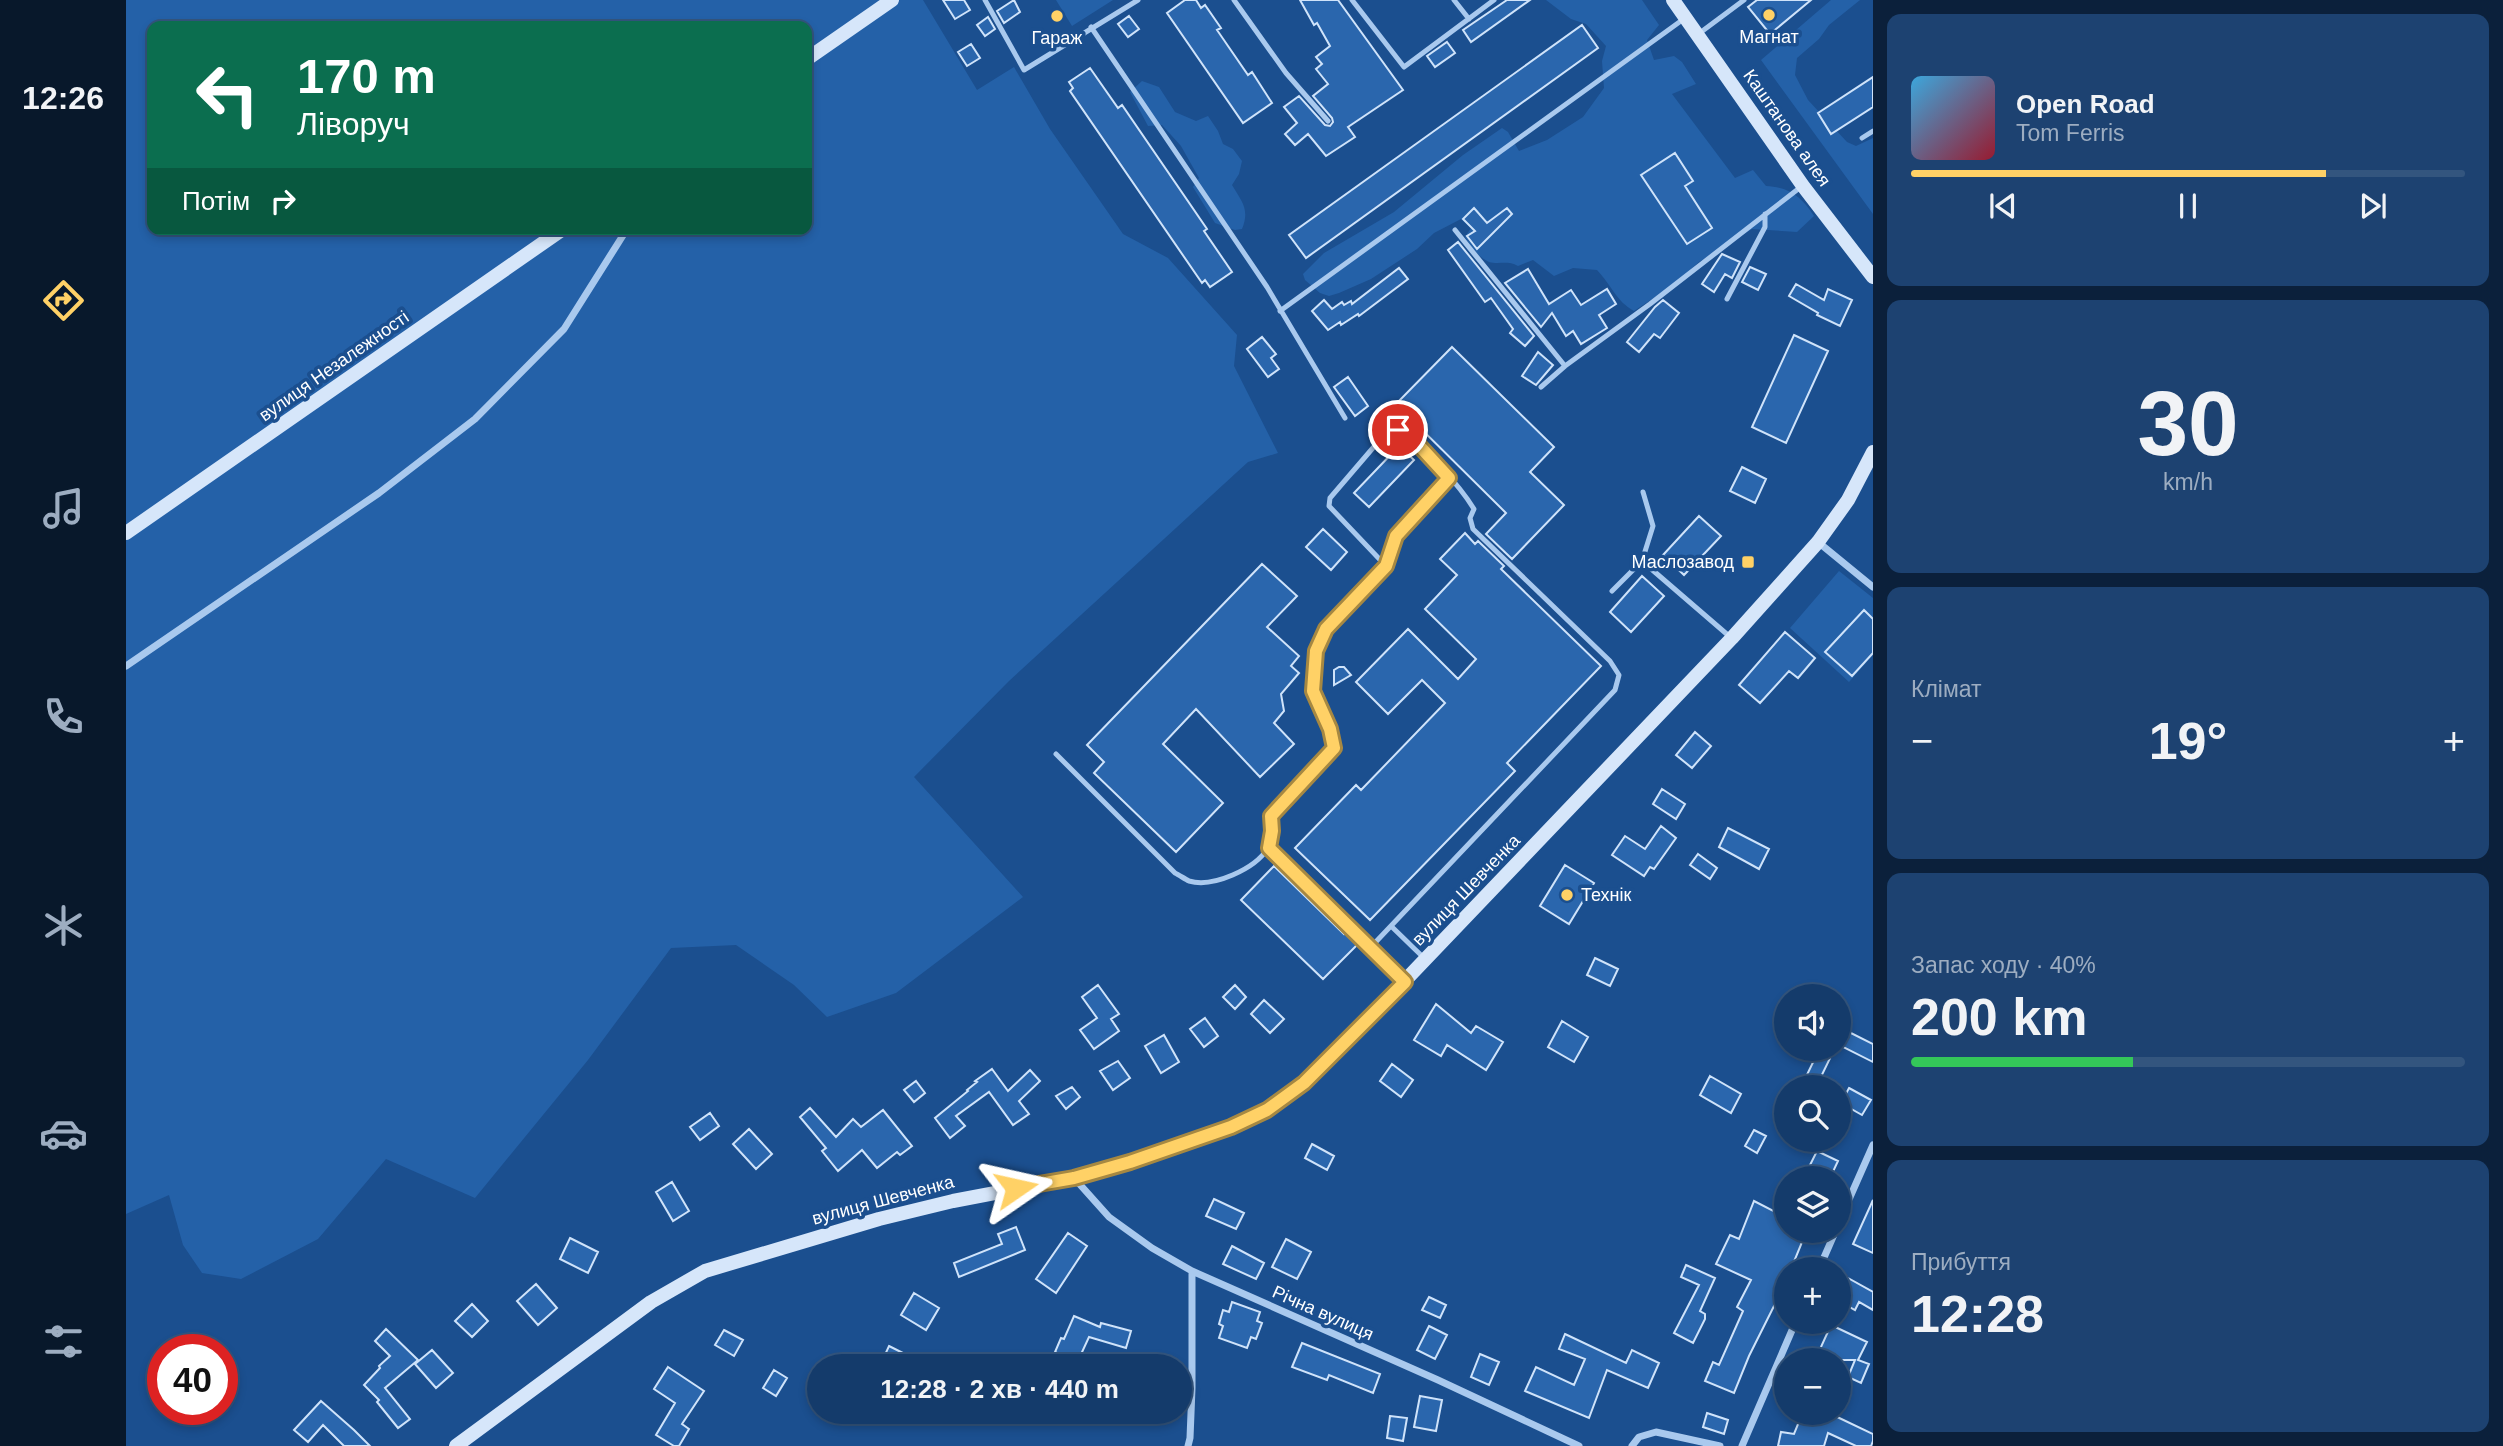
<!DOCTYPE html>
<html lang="uk">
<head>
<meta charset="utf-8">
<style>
	body { margin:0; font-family:Arial,sans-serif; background:#1d4271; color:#f1f3f6; height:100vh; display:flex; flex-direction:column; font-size:26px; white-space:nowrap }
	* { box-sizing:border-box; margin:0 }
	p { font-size:23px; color:#9dadc1 }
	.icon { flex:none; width:38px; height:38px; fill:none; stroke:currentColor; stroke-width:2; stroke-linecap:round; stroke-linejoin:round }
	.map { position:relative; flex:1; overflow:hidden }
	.drawer { display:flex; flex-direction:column; gap:14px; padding:14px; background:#0b203b; width:630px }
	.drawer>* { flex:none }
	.guide { position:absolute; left:21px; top:21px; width:665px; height:214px; border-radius:14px; box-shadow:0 4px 10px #0003,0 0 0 2px #33557e; background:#0b6e4f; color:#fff; overflow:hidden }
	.tools { position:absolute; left:1648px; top:984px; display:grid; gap:14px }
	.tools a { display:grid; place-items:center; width:77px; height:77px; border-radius:50%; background:#143b6b; box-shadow:0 4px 10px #0003,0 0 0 2px #33557e; font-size:35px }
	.speed { position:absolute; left:21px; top:1334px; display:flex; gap:14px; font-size:35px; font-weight:700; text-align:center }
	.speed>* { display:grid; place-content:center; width:91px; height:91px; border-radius:50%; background:#143b6b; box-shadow:0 4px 10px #0003,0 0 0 2px #33557e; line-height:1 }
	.speed .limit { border:10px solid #d22; background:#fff; color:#111 }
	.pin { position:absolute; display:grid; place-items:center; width:60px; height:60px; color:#fff; margin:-30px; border:4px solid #fff; border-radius:50%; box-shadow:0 2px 7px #0007 }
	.me { position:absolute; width:77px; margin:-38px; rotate:79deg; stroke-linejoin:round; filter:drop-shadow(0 0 5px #0008) }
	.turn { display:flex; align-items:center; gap:24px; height:147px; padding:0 35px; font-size:32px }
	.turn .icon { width:91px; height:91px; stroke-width:2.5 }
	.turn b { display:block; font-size:49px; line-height:60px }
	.then { display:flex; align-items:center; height:66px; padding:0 35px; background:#0003; gap:14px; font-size:26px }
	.big { font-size:52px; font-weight:700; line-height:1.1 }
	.drawer .widget { flex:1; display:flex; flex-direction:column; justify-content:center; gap:10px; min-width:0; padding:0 24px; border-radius:14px; background:#1d4271 }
	.drawer .dial { align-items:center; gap:0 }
	.dial b { font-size:91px; line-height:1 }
	.song { display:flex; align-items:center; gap:21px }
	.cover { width:84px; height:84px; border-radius:10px; background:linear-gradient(135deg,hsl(200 70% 55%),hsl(350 70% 35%)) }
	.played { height:7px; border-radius:4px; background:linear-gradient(90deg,#ffd166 75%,#33557e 75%) }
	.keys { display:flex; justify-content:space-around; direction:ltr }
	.heat { display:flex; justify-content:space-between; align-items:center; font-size:38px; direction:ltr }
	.charge { height:10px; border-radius:5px; background:linear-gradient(90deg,#34c759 40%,#33557e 0) }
	.trip { position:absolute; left:681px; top:1354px; width:385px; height:70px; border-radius:35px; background:#143b6b; box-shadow:0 4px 10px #0003,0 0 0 2px #33557e; font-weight:700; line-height:70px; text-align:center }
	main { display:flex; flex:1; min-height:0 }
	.tab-bar { display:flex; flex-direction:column; width:126px; justify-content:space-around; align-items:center; background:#08182b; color:#9dadc1 }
	.tab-bar .icon { width:49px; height:49px }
	.tab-bar .active { color:#ffd166 }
	.tab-bar b { font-size:32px; color:#f1f3f6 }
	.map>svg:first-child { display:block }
	.green { fill:#2461a8; fill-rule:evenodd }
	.building { fill:#2a66ad; stroke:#cfe3fa; stroke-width:2 }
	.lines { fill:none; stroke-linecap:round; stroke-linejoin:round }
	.lane { stroke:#a9c9ee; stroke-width:5 }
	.street { stroke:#a9c9ee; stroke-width:7 }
	.secondary { stroke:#d6e6fa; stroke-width:14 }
	.route-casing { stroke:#a68842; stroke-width:18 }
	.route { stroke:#ffd166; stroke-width:12 }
	.poi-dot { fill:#ffd166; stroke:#1b4f8f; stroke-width:2.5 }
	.labels { text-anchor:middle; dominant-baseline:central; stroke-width:7; stroke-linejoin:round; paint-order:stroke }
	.poi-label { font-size:18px; fill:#fff; stroke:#1b4f8f }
	.street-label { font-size:18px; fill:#fff; stroke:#1b4f8f }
</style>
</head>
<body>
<main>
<nav class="tab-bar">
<b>12:26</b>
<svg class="icon active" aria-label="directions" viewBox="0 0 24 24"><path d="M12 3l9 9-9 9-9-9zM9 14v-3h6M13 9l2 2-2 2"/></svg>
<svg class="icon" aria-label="music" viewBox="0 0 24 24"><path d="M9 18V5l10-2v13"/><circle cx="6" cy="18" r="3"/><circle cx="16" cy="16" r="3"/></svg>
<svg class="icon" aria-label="phone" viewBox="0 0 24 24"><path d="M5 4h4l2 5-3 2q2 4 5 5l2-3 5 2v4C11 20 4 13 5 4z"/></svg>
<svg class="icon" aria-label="climate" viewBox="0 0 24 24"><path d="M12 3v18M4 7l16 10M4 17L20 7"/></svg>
<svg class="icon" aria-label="car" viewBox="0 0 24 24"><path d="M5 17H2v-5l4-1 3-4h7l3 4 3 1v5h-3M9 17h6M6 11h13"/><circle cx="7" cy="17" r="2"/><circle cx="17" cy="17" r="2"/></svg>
<svg class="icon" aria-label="filters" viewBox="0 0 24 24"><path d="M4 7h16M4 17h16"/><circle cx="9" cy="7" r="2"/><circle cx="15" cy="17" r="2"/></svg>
</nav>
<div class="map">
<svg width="1747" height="1446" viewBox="0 0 1747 1446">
	<rect width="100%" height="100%" fill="#1b4f8f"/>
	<path class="green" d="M0,0H797L851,90L888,67L924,129L997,234L1042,258L1111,335L1108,366L1152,453L1122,462L883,681L788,777L897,897L770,993L701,1017L668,985L610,945L545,948L462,1060L349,1198L260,1159L192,1239L115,1279L76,1273L57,1245L43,1195L0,1214ZM26,26H681V229H26Z
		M930,0H987L946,26Z
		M1420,0H1516L1533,25L1521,40L1528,60L1548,56L1556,62L1570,84L1546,94L1609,178L1627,170L1640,186C1663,187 1676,197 1688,216L1671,232L1626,229L1573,262L1546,286L1508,311C1490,301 1486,286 1471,270L1447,268L1428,276L1407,260L1392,266C1381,260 1373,265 1363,262C1352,257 1345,247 1339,237L1345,228L1335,219L1308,233L1291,249L1245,279L1213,293L1203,296L1194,293L1179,280L1177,274L1198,253L1268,212L1337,155L1376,128L1382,132L1393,151L1421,140L1457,117L1478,88L1476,61L1480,46L1460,24L1445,19Z
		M1705,0H1734L1703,25L1693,39L1671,58L1669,75L1682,100L1721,142L1730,146L1747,138V214L1635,60Z
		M1016,81L1033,87L1049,112L1070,121L1082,116L1092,131L1097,144L1107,149L1116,161L1113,174L1106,185C1116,202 1124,209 1116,229L1109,230L1089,223L1067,187L1073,178L1055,146L1036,125L1022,126L1004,92Z
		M1713,571L1747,598V655L1723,682L1664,628Z"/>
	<path class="building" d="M817,0H838L844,10L829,19Z
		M888,0L894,12L878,23L871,11Z
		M1059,0H1070L1075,8L1079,5L1095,28L1091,30L1122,75L1126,72L1146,103L1117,123L1041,13Z
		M1174,0H1212L1277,90L1222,127L1229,137L1200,156L1182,134L1169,145L1159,134L1171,123L1158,107L1173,96L1199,125L1204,126L1207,122L1206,118L1187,96L1202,84L1190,69L1196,64L1190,57L1204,46L1191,23L1188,25Z
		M1381,0H1404L1345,42L1337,30Z
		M1631,0H1685L1644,34L1622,7Z
		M1003,16L1013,29L1002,37L992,24Z
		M862,17L869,29L859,36L851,25Z
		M1456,25L1472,48L1180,258L1163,235Z
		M1321,42L1329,53L1309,67L1301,56Z
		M845,44L854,58L841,66L832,52Z
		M964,68L992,108L996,105L1081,229L1078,231L1106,272L1084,287L1079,280L1076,283L944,91L947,88L943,82Z
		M1747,77V107L1705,134L1692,113Z
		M1549,153L1567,181L1559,186L1586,228L1561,244L1515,175Z
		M1348,208L1361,223L1381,208L1386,214L1351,249L1341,236L1349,231L1337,219Z
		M1332,242L1408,336L1399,346L1384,333L1387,329L1365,298L1359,302L1322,250Z
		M1596,254L1614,262L1606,278L1599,274L1588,292L1576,284Z
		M1624,267L1640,274L1632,290L1616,282Z
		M1273,268L1282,279L1233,316L1232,314L1215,325L1214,322L1202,330L1186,311L1198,300L1206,309L1216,302L1218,305L1225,301L1226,304Z
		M1402,269L1423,304L1445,290L1455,305L1481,289L1490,304L1473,315L1481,328L1455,344L1447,331L1440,336L1426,313L1415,327L1379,283Z
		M1670,284L1698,300L1702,289L1726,300L1714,326L1691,315L1692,313L1663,296Z
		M1537,300L1553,313L1534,338L1528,334L1513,352L1501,342L1529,307Z
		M1668,335L1702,351L1660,443L1626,427Z
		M1136,337L1150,354L1145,358L1153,369L1142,377L1121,349Z
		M1326,347L1428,447L1404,472L1438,505L1386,559L1360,534L1380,513L1270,404Z
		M1412,352L1427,365L1410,385L1396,376Z
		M1222,377L1242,406L1229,416L1208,387Z
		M1273,446L1288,460L1243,507L1228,493Z
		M1616,467L1640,479L1629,503L1604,491Z
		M1573,516L1595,536L1558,575L1537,555Z
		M1197,529L1221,552L1205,570L1180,547Z
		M1339,533L1349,544L1352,541L1378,566L1375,569L1475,666L1381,763L1389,771L1244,920L1169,848L1230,785L1235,790L1319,703L1296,680L1262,714L1230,682L1282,629L1332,679L1350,659L1299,609L1331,575L1314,559Z
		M1136,564L1171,596L1141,627L1173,656L1165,666L1173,673L1155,694L1158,711L1148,723L1168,744L1134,777L1070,709L1037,744L1097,803L1050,852L968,773L978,762L961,745Z
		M1516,576L1538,596L1505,632L1484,612Z
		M1738,610L1747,619V653L1726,676L1699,652Z
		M1659,632L1689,658L1672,678L1663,671L1634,703L1613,685Z
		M1213,667H1218L1225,675L1208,685V670Z
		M1569,732L1585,746L1566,768L1550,755Z
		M1536,789L1559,804L1550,819L1527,804Z
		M1535,826L1550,838L1528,869L1524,867L1518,876L1486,855L1499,836L1519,849Z
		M1602,828L1643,849L1633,869L1593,847Z
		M1572,854L1591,868L1584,879L1564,865Z
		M1439,865L1468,883L1443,924L1414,906Z
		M1148,866L1218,934L1220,932L1232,944L1197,979L1115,900Z
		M1469,958L1492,969L1484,986L1461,975Z
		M972,985L993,1014L985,1019L993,1031L968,1049L954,1030L971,1018L956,997Z
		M1109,985L1120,997L1109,1009L1097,997Z
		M1138,1000L1158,1019L1144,1033L1125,1014Z
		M1310,1004L1345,1033L1350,1026L1377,1042L1360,1070L1321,1045L1315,1056L1288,1040Z
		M1079,1018L1092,1036L1078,1047L1064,1029Z
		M1436,1021L1462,1037L1448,1062L1422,1047Z
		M1713,1027L1747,1044V1062L1713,1045Z
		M1038,1035L1053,1062L1035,1073L1019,1046Z
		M1694,1048H1709L1690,1087H1675Z
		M992,1061L1004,1078L987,1090L974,1071Z
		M1266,1064L1287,1080L1275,1097L1254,1081Z
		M866,1069L882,1091L904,1070L914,1081L893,1101L903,1114L887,1125L863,1092L830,1116L839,1126L824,1138L809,1118L842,1091L841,1090L851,1082L849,1081Z
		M1584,1076L1615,1094L1605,1113L1574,1095Z
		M790,1081L799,1093L788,1102L778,1090Z
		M946,1087L954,1097L940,1109L930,1096Z
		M1723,1088L1745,1100L1736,1115L1715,1103Z
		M684,1108L710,1137L727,1119L735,1127L757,1110L786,1146L774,1155L771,1152L751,1168L736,1150L712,1171L696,1151L700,1148L674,1117Z
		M584,1113L593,1126L574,1140L564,1127Z
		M623,1129L646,1154L630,1169L607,1144Z
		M1628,1130L1640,1136L1631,1153L1619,1146Z
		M1186,1144L1208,1156L1201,1170L1179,1158Z
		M1691,1151L1712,1161L1704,1178L1682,1169Z
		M546,1182L563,1211L547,1221L530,1192Z
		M1088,1199L1118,1213L1110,1229L1080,1216Z
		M1747,1200V1253L1727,1244Z
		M1628,1201L1661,1218V1230H1681L1665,1269H1661L1658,1286L1623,1356L1608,1393L1579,1381L1587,1362L1593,1365L1617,1311L1611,1307L1625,1280L1590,1264L1604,1235L1613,1239Z
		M890,1227L899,1250L833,1277L828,1263L876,1244L872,1234Z
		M942,1233L961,1246L930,1293L910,1279Z
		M444,1238L472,1252L462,1273L434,1259Z
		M1160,1239L1185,1252L1171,1279L1146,1267Z
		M1106,1246L1138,1263L1130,1279L1097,1264Z
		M1560,1265L1589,1278L1574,1311L1579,1314V1319L1567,1343L1548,1333L1573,1285L1555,1277Z
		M1713,1273L1747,1292V1310L1733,1302L1729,1310L1713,1301Z
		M410,1284L431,1308L412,1325L391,1301Z
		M788,1293L813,1308L800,1330L775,1315Z
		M1303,1297L1320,1305L1314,1318L1296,1310Z
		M1106,1302L1134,1312L1131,1321L1136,1323L1130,1339L1125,1337L1121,1348L1093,1338L1097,1326L1093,1324L1097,1310L1103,1312Z
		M346,1304L362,1321L346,1337L329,1321Z
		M948,1316L974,1327L975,1323L1005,1331L1000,1348L963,1337L951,1363L929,1352L935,1338L938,1339Z
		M1705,1325L1741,1342L1732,1360L1743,1364L1735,1383L1722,1377L1729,1360H1689Z
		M1303,1326L1321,1335L1309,1359L1291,1350Z
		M260,1329L292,1360L259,1388L284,1419L272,1428L251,1402L253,1400L238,1385L254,1368L253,1366L264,1356L249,1341Z
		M598,1330L617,1340L608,1356L589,1345Z
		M1439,1334L1500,1363L1506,1350L1533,1363L1522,1388L1481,1370L1463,1418L1399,1391L1410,1367L1448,1385L1459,1359L1433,1349Z
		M1176,1343L1254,1374L1247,1393L1203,1375L1201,1380L1166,1367Z
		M763,1346L779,1354L773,1367L757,1359Z
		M306,1350L327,1373L310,1388L289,1364Z
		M1354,1354L1373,1362L1363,1385L1345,1377Z
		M542,1367L578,1391L556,1424L563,1429L553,1446H548L530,1435L549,1403L528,1389Z
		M648,1370L661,1378L650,1396L637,1388Z
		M1294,1396L1316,1400L1310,1431L1288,1427Z
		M195,1401L228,1430L244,1446H218L197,1425L182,1442L168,1430Z
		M1677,1412H1701L1707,1415L1747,1434V1441L1745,1446H1730L1702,1433L1698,1446H1652L1655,1432L1668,1434Z
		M1581,1413L1602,1420L1598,1434L1577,1427Z
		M1264,1416L1281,1418L1277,1441L1261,1438Z"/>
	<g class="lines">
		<path class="lane" d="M859,0L898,70L1012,0
			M1108,0L1160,73L1202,121
			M1226,0L1278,67L1368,0
			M1328,0L1343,19
			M965,27L1141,287L1219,418
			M1571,35L1618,0
			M1736,138L1747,131
			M1329,230L1439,366
			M1601,299L1639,227V214
			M1154,311L1559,18
			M1415,387L1439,366L1524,304L1676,186
			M1516,561L1527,526L1517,492
			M1486,591L1516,561L1603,636
			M930,754L1049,873C1053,875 1059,879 1063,881C1087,888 1129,869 1142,848C1148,839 1146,826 1145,816L1208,748L1204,729L1187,691L1190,651L1200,629L1260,566L1270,536L1323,478
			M1143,848L1277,981
			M1265,926L1298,958
			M1244,948L1489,690L1493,675L1484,661L1347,529L1344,518L1348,509C1332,483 1298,447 1272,430L1258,435L1204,498L1203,506L1260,566"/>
		<path class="street" d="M1692,542L1747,587
			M0,666L253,493L349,419L438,329L501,229
			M949,1179L983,1217L1026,1248L1066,1271L1312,1380L1453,1446
			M1713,1222L1747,1145
			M1693,1269L1710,1230
			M1062,1446L1064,1438L1066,1388V1271
			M1506,1446L1513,1437L1530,1432L1594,1446
			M1616,1446L1670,1321"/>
		<path class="secondary" d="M1547,0L1677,186L1747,277
			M681,59L766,0
			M0,533L437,229
			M330,1446L525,1302L579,1271L753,1219L827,1201L948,1178L1004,1162L1105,1127L1141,1110L1178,1083L1228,1034L1606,638L1692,542L1722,500L1747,452"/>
	</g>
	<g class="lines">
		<g class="route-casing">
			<path id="route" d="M890,1188L948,1178L1004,1162L1105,1127L1141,1110L1178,1083L1279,982L1143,848L1146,831L1145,816L1208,748L1204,729L1187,691L1190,651L1200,629L1260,566L1270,536L1323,478L1288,440L1272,430"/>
		</g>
		<use href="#route" class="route"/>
	</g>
	<g class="poi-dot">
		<circle cx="1643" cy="15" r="7"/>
		<circle cx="931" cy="16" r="7"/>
		<rect x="1615" y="555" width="14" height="14" rx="3.5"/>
		<circle cx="1441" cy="895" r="7"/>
	</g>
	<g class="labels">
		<g class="poi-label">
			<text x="1643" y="37">Магнат</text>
			<text x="931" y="38">Гараж</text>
			<text x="1608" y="562" text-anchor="end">Маслозавод</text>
			<text x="1455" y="895" text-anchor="start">Технік</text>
		</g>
		<g class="street-label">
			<text transform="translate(1661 128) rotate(55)">Каштанова алея</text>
			<text transform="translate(208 366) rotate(-35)">вулиця Незалежності</text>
			<text transform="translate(1340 890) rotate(-46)">вулиця Шевченка</text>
			<text transform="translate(757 1200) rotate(-15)">вулиця Шевченка</text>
			<text transform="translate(1197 1313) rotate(24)">Річна вулиця</text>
		</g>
	</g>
</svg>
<div class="tools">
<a><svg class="icon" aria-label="sound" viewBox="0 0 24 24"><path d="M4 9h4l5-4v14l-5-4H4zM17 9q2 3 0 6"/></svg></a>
<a><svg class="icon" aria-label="search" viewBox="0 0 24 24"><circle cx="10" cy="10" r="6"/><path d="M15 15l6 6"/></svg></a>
<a><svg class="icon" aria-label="layers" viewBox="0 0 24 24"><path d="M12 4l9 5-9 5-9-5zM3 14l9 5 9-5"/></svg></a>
<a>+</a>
<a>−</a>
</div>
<div class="speed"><div class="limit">40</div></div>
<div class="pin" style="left:1272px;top:430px;background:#d93025"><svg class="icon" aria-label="arrive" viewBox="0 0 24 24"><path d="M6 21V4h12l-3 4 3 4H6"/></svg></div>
<svg class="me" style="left:890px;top:1188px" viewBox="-20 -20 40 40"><path d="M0-17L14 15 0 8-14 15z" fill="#ffd166" stroke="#fff" stroke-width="4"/></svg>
<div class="trip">12:28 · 2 хв · 440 m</div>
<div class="guide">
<div class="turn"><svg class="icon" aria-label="left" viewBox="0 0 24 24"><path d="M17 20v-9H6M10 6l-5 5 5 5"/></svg><div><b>170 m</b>Ліворуч</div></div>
<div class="then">Потім<svg class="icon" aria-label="right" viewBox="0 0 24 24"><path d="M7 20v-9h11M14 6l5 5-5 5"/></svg></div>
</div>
</div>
<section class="drawer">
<div class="widget">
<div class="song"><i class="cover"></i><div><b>Open Road</b><p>Tom Ferris</p></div></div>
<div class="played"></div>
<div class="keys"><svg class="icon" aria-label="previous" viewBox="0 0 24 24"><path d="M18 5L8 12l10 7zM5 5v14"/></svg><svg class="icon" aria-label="pause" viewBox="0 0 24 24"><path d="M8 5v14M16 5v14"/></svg><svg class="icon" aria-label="next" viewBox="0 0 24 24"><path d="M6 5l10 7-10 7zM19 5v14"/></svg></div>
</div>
<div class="widget dial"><b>30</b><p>km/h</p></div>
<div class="widget"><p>Клімат</p>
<div class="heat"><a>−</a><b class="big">19°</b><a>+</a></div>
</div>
<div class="widget"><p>Запас ходу · 40%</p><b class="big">200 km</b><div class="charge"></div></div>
<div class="widget"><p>Прибуття</p><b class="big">12:28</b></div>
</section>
</main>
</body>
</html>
